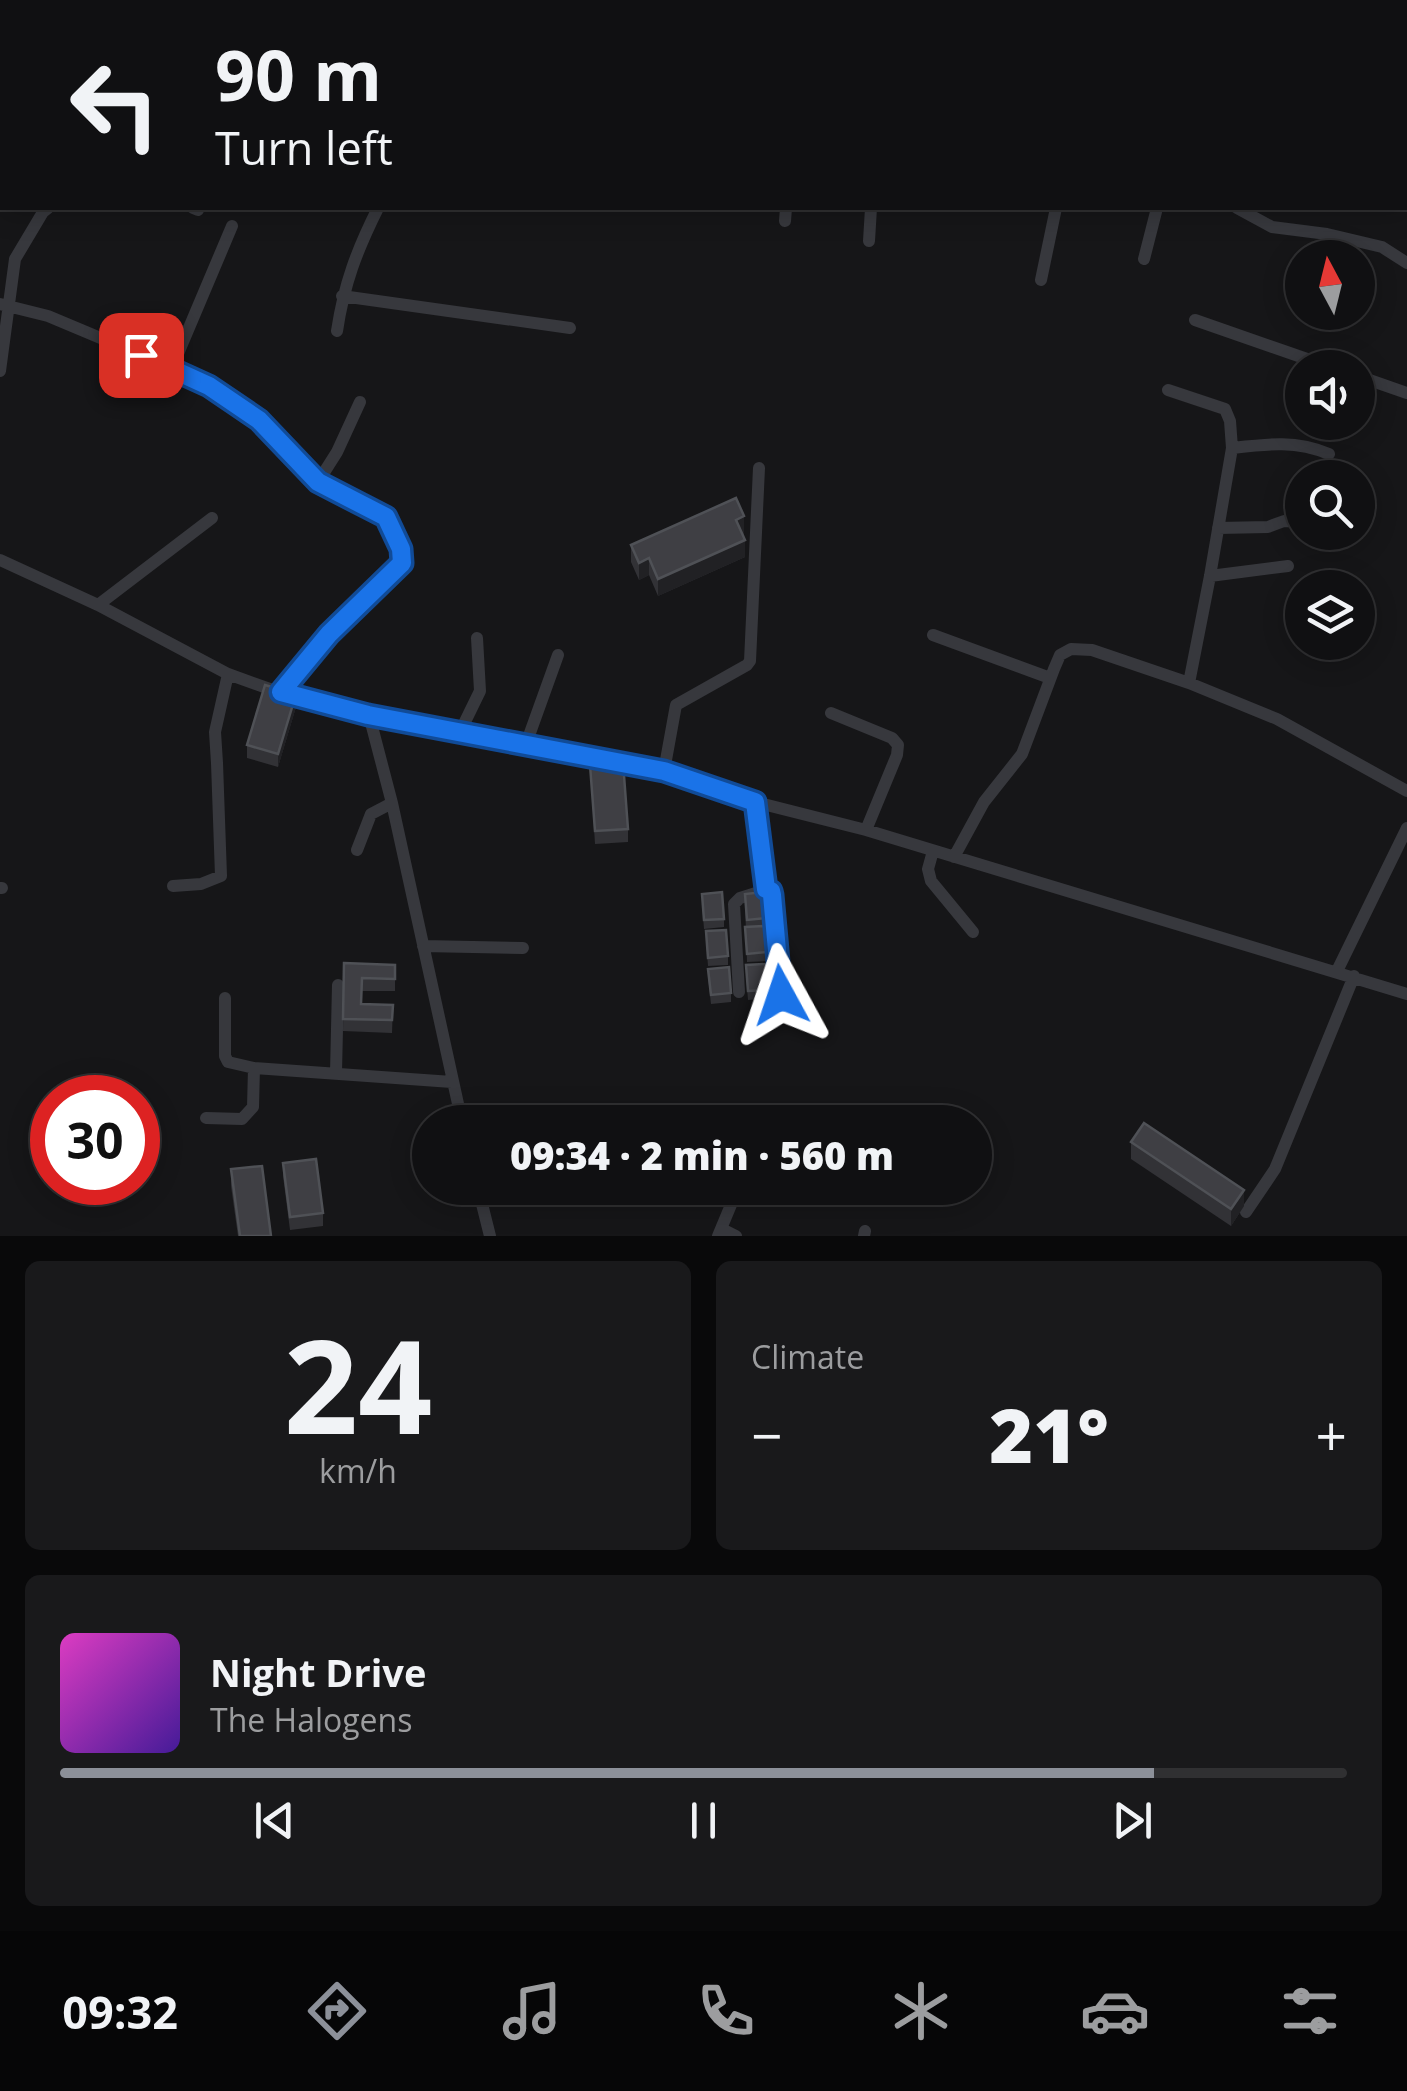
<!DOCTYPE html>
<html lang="en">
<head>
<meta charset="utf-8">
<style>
	body { margin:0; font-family:"Open Sans",sans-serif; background:#19191b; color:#f1f3f6; height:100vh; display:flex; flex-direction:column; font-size:38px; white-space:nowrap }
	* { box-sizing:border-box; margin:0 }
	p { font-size:32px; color:#9c9d9f }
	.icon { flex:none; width:55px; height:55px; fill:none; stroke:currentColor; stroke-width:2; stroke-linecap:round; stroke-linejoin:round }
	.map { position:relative; height:1236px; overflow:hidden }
	.details { display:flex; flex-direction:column; gap:25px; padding:25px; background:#09090a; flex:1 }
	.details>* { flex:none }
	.top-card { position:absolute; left:0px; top:0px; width:1408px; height:210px; box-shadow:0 5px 25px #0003,0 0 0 2px #303032; background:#101012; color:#f1f3f6; overflow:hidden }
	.needle { width:65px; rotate:353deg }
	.fabs { position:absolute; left:1285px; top:240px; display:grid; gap:20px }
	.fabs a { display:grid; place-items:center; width:90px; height:90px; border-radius:50%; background:#101012; box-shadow:0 5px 25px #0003,0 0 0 2px #303032; font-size:50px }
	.speed { position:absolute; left:30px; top:1075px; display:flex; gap:20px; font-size:50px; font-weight:700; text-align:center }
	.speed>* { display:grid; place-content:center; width:130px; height:130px; border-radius:50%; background:#101012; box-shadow:0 5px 25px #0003,0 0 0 2px #303032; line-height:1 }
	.speed .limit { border:15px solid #d22; background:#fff; color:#111 }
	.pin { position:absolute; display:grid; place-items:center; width:85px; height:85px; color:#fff; margin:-42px; border-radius:20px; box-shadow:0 5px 15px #0006 }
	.me { position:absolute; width:110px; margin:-55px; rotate:355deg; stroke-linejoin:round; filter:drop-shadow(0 0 8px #0008) }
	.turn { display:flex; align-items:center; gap:35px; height:210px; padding:0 50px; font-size:45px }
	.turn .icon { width:130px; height:130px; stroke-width:2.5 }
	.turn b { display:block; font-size:70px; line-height:85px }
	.big { font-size:75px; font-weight:800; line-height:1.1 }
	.details .card { flex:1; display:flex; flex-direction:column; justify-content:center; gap:15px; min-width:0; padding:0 35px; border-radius:15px; background:#19191b }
	.details .dial { align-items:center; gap:0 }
	.dial b { font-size:130px; line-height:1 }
	.song { display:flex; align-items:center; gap:30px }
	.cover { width:120px; height:120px; border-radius:15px; background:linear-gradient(135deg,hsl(310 70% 55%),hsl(260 70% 35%)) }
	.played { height:10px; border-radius:5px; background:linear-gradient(90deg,#8c9099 85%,#303032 85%) }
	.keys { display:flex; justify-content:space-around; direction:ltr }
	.heat { display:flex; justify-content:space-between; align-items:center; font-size:55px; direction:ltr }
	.details .tiles { flex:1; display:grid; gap:25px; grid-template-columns:1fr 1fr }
	.card:last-child { grid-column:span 2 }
	.trip { position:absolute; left:412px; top:1105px; width:580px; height:100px; border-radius:50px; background:#101012; box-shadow:0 5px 25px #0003,0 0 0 2px #303032; font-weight:800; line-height:100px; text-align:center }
	.menu { display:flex; height:160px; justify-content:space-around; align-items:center; background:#060607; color:#9c9d9f }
	.menu .icon { width:70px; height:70px }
	.menu .selected { color:#8c9099 }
	.menu b { font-size:45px; color:#f1f3f6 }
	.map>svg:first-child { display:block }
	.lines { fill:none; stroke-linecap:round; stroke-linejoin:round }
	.street { stroke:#37383d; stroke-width:12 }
	.wall { fill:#323236 }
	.shaded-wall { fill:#212124 }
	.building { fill:#3f3f44; stroke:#4f5156; stroke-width:2.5 }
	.route-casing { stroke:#114b97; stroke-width:25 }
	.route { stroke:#1a73e8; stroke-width:18 }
</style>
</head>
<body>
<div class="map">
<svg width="1407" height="1236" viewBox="0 0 1407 1236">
	<rect width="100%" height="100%" fill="#161618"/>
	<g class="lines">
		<path class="street" d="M127,0L128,2
			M453,0L465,2
			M350,2V0
			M1264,2L1265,0
			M193,208L198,210
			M1237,208L1272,227L1327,234L1382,247L1407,263
			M785,221L786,208
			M869,241L871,208
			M1144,259L1157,208
			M1041,280L1056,208
			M342,296L570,328
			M0,304L48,316L172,368L209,385L259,420L318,482L337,452L360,402
			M1195,320L1333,368
			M337,331C344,284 357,250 378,208
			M172,368L232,226
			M0,371L15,259L43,212L48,208
			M1358,376L1407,393
			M1168,390L1225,409L1230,421L1232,448L1210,576L1189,683
			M1232,448C1266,444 1296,440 1329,454
			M1218,528L1268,527L1284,521L1302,522
			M0,560L98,605L228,674L281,693L369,715
			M1210,576L1288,566
			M98,605L212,518
			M933,635L1050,678
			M281,693L329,634L402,563L401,549L387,517L318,482
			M831,713L892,738L898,745L897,755L866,830
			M460,732L480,691L477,638
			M526,744L558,655
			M664,771L676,705L747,665L750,661L759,468
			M755,802L766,889L771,891L772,895L781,995
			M357,850L371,814L392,803
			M933,851L928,869L931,881L973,932
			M954,857L984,802L1022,754L1054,669L1060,655L1071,649L1092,650L1189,683L1277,719L1407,791
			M173,886L201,884L221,876L217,763L215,732L228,674
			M0,888H2
			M423,946L523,948
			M1337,971L1407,828
			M739,992L734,904L740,898L759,892
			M225,998V1056L228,1062L254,1068L452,1082
			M336,1073L338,985
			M206,1118L242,1119L253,1107L254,1068
			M462,1122L392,803L369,715L664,771L755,802L866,830L1407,994
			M478,1188L490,1236
			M1246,1212L1275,1169L1354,976
			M722,1229L736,1236
			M718,1236L738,1188
			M864,1236L865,1231"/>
	</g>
	<path class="wall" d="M744,533L743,534L745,557L658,596L649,575L639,580L631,562V545Z
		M296,707L278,767L247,758V745Z
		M590,765L628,829V842L595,844Z
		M745,902L767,918V927H765L767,961L747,962Z
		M702,903L724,919V927L704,929Z
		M706,940L728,956V965L708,966Z
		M344,963L395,965V991H362L361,1004L393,1005L392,1033L343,1031Z
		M746,974L769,990V998L748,1000Z
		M708,977L731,993V1002L711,1004Z
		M1131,1142L1244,1206L1231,1226L1131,1159Z
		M283,1163L323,1213V1226L290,1230L283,1176Z
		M231,1169L271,1236H238L231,1186Z
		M86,1182H114V1194L91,1200Z"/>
	<path class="shaded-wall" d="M744,516V533L736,537V520Z
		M745,540V557L658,596V579Z
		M649,558V575L639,580V563Z
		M296,694V707L278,767V754Z
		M109,1182H114V1194L91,1200V1187Z
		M1244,1190V1206L1231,1226V1209Z"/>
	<path class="building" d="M736,498L744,516L736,520L745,540L658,579L649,558L639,563L631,545Z
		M265,685L296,694L278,754L247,745Z
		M623,762L628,829L595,831L590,765Z
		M722,892L724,919L704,920L702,894Z
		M765,892L767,918L747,920L745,894Z
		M765,926L767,952L747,954L745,927Z
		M726,930L728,956L708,958L706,931Z
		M344,963L395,965V979L362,978L361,1004L393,1005L392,1020L343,1019Z
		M766,964L769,990L748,991L746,965Z
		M729,967L731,993L711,995L708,969Z
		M1144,1123L1244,1190L1231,1209L1131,1142Z
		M316,1159L323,1213L290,1217L283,1163Z
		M262,1166L271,1236H240L231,1169Z
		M90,1182H109L91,1187Z"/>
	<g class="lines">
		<g class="route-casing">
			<path id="route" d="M141,355L209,386L259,420L318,482L386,517L401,549L402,563L329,634L281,692L368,715L664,771L755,802L766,889L771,891L772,895L781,995"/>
		</g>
		<use href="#route" class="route"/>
	</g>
</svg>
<div class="fabs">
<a><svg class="needle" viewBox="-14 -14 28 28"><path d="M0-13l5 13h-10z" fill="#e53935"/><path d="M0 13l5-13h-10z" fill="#9c9d9f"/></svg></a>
<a><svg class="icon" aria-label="sound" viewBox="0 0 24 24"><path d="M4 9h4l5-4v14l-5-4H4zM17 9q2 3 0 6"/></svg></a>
<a><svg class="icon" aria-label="search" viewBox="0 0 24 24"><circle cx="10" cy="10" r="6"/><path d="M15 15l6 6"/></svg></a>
<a><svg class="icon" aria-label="layers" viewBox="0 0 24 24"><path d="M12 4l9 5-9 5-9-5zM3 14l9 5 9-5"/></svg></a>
</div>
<div class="speed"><div class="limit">30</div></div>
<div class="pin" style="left:141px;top:355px;background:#d93025"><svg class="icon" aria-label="arrive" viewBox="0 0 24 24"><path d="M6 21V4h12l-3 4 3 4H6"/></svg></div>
<svg class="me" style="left:781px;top:995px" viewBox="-20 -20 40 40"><path d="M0-17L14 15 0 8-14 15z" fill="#1a73e8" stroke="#fff" stroke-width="4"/></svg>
<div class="trip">09:34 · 2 min · 560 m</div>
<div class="top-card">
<div class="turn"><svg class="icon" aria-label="left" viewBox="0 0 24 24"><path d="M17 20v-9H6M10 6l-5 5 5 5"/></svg><div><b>90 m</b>Turn left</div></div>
</div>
</div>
<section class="details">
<div class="tiles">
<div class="card dial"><b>24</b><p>km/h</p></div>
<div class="card"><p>Climate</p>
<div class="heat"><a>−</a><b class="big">21°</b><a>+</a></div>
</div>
<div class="card">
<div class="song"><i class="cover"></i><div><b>Night Drive</b><p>The Halogens</p></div></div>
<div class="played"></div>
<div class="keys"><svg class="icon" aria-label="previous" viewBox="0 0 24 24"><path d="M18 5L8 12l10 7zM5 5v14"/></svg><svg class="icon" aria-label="pause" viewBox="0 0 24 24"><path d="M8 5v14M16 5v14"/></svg><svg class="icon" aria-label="next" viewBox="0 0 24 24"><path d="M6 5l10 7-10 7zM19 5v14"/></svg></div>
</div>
</div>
</section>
<nav class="menu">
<b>09:32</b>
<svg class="icon selected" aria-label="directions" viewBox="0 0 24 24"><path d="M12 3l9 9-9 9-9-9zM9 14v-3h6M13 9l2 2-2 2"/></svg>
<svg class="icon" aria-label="music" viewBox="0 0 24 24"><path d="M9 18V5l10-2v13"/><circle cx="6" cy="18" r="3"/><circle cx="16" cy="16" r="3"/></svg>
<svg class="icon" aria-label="phone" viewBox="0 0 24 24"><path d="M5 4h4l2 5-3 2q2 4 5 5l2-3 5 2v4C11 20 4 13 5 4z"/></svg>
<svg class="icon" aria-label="climate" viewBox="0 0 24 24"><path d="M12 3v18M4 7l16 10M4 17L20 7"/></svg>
<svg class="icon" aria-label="car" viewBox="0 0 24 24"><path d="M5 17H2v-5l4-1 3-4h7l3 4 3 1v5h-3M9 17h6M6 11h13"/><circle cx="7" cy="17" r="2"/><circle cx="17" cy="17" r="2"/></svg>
<svg class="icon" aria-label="filters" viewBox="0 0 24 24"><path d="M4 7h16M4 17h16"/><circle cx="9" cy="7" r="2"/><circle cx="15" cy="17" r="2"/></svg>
</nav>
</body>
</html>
